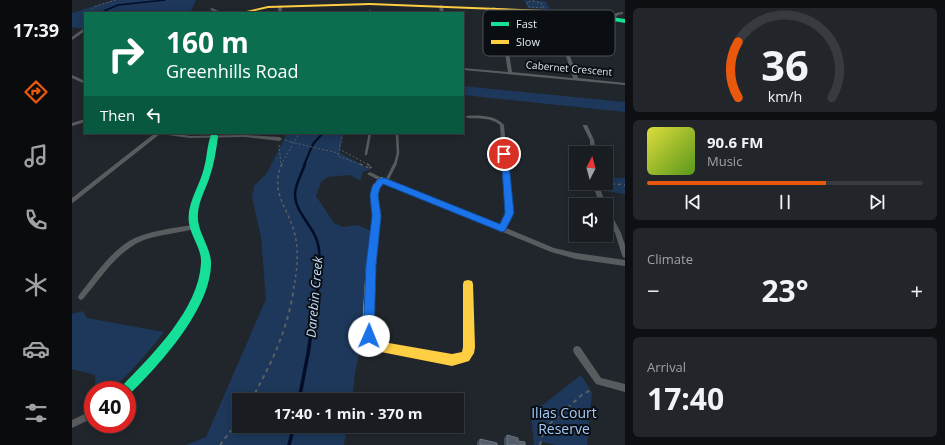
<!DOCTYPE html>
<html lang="en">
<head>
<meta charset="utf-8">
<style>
	body { margin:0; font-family:"Open Sans",sans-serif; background:#22252a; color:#f1f3f6; height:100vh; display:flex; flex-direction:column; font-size:15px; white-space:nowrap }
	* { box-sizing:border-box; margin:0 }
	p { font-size:13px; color:#9fa1a5 }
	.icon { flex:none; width:22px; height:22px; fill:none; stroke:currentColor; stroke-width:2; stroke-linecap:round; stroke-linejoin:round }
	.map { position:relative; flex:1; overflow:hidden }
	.panel { display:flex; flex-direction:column; gap:8px; padding:8px; background:#0e0f12; width:320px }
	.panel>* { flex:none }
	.hud { position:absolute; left:12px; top:12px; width:380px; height:122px; border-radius:0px; box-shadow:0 2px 10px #0003,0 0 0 1px #373a3f; background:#0b6e4f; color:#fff; overflow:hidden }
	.needle { width:26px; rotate:6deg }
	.buttons { position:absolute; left:497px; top:146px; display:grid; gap:8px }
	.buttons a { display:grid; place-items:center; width:44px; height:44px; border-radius:0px; background:#191c21; box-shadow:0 2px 10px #0003,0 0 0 1px #373a3f; font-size:20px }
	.speed { position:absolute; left:12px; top:381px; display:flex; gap:8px; font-size:20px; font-weight:700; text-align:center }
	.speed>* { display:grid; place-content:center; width:52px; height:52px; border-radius:50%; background:#191c21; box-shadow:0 2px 10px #0003,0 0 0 1px #373a3f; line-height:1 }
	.speed .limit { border:6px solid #d22; background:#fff; color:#111 }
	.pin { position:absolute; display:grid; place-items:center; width:34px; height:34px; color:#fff; margin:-17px; border:2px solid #fff; border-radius:50%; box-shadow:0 1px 4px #0007 }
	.me { position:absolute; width:44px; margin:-22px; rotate:1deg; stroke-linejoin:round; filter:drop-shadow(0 0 3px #0008) }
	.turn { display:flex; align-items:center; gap:14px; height:84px; padding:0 16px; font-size:18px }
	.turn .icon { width:52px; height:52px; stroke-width:2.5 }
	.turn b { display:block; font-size:28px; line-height:34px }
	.then { display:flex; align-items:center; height:38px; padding:0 16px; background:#0003; gap:8px; font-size:15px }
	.big { font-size:30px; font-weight:700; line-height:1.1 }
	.panel .card { flex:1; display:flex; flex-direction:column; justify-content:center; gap:6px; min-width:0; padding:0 14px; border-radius:6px; background:#22252a }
	.panel .dial { align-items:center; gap:0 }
	.dial svg { height:104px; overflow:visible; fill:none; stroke:#373a3f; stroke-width:7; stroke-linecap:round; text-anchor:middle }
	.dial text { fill:#f1f3f6; stroke:none }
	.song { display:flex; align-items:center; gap:12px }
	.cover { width:48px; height:48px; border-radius:6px; background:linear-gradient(135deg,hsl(60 70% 55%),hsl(90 70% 35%)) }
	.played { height:4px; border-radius:2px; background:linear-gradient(90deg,#ea580c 65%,#373a3f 65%) }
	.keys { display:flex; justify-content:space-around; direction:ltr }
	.heat { display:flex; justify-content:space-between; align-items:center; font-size:22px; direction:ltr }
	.trip { position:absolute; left:160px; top:393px; width:232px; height:40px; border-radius:0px; background:#191c21; box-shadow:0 2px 10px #0003,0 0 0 1px #373a3f; font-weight:700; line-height:40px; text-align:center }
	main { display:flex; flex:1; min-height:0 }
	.tab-bar { display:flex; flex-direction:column; width:72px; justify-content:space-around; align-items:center; background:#0a0b0d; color:#9fa1a5 }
	.tab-bar .icon { width:28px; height:28px }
	.tab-bar .current { color:#ea580c }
	.tab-bar b { font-size:18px; color:#f1f3f6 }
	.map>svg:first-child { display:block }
	.green { fill:#1d385a }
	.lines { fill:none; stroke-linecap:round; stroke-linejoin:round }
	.stream-far3 { stroke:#030d27; stroke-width:1.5 }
	.stream-far2 { stroke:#030d27; stroke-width:2 }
	.stream-far1 { stroke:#030d27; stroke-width:2.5 }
	.stream { stroke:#030d27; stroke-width:3.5 }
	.path-far2 { stroke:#5c5e62; stroke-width:1; stroke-dasharray:2 2; stroke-linecap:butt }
	.path-far1 { stroke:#5c5e62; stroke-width:1.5; stroke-dasharray:3 3; stroke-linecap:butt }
	.path { stroke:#5c5e62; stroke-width:2; stroke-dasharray:4 4; stroke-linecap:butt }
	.lane-far1 { stroke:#595c5f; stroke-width:2.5 }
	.lane { stroke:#595c5f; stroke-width:3 }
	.street { fill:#595c5f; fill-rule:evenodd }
	.fast { fill:#16e098; fill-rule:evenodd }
	.slow { fill:#ffcf43; fill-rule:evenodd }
	.path-bridge { stroke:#5c5e62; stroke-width:1; stroke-dasharray:2 2; stroke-linecap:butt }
	.wall { fill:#414d5a }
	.building { fill:#535e6a; stroke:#6a7480 }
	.route { fill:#1a73e8; stroke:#114b97 }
	.labels { text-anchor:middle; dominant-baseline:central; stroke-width:4; stroke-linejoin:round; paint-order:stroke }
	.far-street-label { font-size:10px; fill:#e5ebf3; stroke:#0a0e13 }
	.water-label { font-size:13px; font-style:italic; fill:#c0dbfc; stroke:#0a0e13 }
	.near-park-label { font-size:14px; fill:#a3cafb; stroke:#0a0e13 }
	.key { fill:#0a0e13; stroke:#4c5056; stroke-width:1 }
	.key-label { font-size:11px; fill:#e5ebf3 }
</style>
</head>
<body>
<main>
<nav class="tab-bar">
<b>17:39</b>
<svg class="icon current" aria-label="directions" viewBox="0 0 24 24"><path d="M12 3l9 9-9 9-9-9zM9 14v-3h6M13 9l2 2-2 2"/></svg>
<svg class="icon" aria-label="music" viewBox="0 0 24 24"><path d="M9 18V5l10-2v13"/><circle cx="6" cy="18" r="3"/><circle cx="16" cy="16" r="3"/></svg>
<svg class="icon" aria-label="phone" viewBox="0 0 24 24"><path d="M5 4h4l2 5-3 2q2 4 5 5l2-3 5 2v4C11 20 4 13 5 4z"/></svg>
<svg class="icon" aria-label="climate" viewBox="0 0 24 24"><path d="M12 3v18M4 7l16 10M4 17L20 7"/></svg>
<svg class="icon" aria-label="car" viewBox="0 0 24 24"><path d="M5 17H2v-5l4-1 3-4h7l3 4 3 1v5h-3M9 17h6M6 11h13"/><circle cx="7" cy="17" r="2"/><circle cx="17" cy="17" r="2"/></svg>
<svg class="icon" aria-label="filters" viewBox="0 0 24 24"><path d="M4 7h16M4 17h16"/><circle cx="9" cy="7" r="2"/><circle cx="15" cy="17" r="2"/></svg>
</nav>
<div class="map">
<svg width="553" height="445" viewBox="0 0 553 445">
	<rect width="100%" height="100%" fill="#21262c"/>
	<path class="green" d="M41,0H124L118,13H13V29L0,27V13Z
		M452,0L474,1L478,9L456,8Z
		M391,86L553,102V112L391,95Z
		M215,133H271L268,153L299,170L292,171L289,177L290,179L287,180L278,175L255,177L249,182L244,196L262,223L271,227L286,225L299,231L291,339L283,372L280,400H167V426H275L272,445H114L134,437L194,299L189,237L180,197L182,186L195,173Z
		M534,178H553V194L534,191L532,183H534Z
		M11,311L15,318L92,332C83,344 49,385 37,390C34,391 28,390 24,390L23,375L0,369V314Z
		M509,375L520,393L515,445H484L470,442L469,445H462L459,414Z"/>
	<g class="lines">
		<path class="stream-far3" d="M33,13L32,11L46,5L93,0"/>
		<path class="stream-far2" d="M232,165L241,144L251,133"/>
		<path class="stream-far1" d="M233,164C230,173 223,185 223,194C223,211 238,223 244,238C250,253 247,272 246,287"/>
		<path class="stream" d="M227,400L236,354L246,286
			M217,445L222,426"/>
		<path class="path-far2" d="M461,1L469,3L472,8L457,7L455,2Z
			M297,10L302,13
			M19,13V10L24,6L44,0
			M271,133L267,149L297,165
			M213,140L219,142
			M207,145L209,165
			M266,153V156L290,165
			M209,165L227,133"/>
		<path class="path-far1" d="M210,164C197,193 217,208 223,235C227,252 225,270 222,287
			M288,164L297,168
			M295,164L300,167L297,168
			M534,183L553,185"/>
		<path class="path" d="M179,400C199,365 217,327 222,286
			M148,445L167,420
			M468,445L472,429L511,394L519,390"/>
		<path class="lane-far1" d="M294,154L298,133
			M323,165L326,153L325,133"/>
		<path class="lane" d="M314,182L323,164"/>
		<path class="street" d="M369,5L371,6L372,13H368L367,6Z
			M208,6L210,7V13H206V7Z
			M422,7L424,8L434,34L440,72L501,78L494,56L496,55L498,56L506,78L553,83V85L391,70V68L436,72L430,34L420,8Z
			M140,8L149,12L150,13H145L139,10L138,9Z
			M481,10H483L494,28L508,33L523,36L521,37L506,35L492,30Z
			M550,12H551V14L546,15L542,19L539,18L544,13Z
			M11,29H13V31L0,40V37Z
			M0,75L13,81V84L0,78Z
			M394,116C407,115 423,115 432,125L440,213V217L434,228L482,248L504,253L553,260V266L504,259L479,252L312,183L295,174L298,172L316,181L429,226L434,217V213L428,125C419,117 407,119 396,118L394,117Z
			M13,119V122L0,126V123Z
			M511,125H515L522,140L524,153H518V140L511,126Z
			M83,133H100L118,136L172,135L208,137L210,139L208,141L172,137L118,138L88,134L2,202L0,203V198Z
			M520,183H526L534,205H528Z
			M534,208H536L549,233L553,245V258L551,257L550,255L543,233L534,216Z
			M121,225H123L124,227L123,229C107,233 91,234 75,239C47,248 29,278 11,299L9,300L7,299L6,297L7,295C22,276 41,248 63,238C81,230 102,228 121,225Z
			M505,346L508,347L529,378L553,384V392L524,384L502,353L501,350L502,347Z
			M21,410V418L0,428V420Z"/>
		<path class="fast" d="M498,11L553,19V23L496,13V11Z
			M139,135H145L146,137C144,151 142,165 137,179C133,190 127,201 126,213C124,231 138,245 139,262C140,308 88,364 58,394L55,396V390H48L50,386C80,355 127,309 129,263C130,249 119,237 117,223C114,204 128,186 132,168C135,158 135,145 139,135Z"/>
		<path class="slow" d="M298,3L498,11L500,12L498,13L298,5L196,8L175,13H166L196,6Z
			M310,177L314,180L308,188L306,195L309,216L304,265L302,329L304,338L311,342L380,354L390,352L391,347V284L392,281L396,280L400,281L401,284L403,347L402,353L397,361L380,366L309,352L295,345L290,329L294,265L301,216L298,195L301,185L307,178Z"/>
		<path class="path-bridge" d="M219,142L266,153"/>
	</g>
	<path class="wall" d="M435,435L446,441L453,445H432V438Z
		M408,439L425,445H405V442Z"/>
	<path class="building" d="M435,435L446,438V441L453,442V445H435Z
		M408,439L425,443V445H408Z"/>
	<path class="route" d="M432,152L436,154L442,213L433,231L430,232L311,184L308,188L306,195L309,216L304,265L302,336L301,340L297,341L293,340L291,336L294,265L300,216L298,195L300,187L307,178H313L428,224L433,213L429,154Z"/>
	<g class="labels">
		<g class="far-street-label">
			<text transform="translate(497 68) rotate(5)">Cabernet Crescent</text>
		</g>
		<g class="water-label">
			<text transform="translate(242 297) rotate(-85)">Darebin Creek</text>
		</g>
		<g class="near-park-label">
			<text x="492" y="412">Ilias Court<tspan x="492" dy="16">Reserve</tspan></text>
		</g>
	</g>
	<rect x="411" y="10" width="132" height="46" rx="6" class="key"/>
	<rect x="419" y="22" width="18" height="4" fill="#16e098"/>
	<rect x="419" y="40" width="18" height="4" fill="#ffcf43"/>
	<g class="key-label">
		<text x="444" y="28">Fast</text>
		<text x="444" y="46">Slow</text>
	</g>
</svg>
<div class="buttons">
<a><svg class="needle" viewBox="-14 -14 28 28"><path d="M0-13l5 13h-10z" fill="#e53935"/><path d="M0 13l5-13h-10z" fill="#9fa1a5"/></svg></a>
<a><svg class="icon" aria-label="sound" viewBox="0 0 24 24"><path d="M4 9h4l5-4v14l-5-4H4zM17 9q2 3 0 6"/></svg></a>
</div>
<div class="speed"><div class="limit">40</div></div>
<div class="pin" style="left:432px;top:154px;background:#d93025"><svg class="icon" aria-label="arrive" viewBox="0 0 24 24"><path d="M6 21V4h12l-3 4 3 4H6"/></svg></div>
<svg class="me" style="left:297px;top:336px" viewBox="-20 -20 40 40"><circle r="19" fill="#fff"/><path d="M0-13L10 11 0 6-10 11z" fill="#1a73e8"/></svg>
<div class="trip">17:40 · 1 min · 370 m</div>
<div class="hud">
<div class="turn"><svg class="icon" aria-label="right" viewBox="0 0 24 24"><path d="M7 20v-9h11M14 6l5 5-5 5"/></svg><div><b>160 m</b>Greenhills Road</div></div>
<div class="then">Then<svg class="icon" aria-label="left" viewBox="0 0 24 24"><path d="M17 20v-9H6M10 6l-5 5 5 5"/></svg></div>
</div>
</div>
<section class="panel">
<div class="card dial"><svg viewBox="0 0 100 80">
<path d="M14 69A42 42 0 1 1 86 69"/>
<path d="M14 69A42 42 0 0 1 14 26" stroke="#ea580c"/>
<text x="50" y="56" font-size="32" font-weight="700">36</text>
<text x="50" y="72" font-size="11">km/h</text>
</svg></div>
<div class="card">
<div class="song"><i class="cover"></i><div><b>90.6 FM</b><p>Music</p></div></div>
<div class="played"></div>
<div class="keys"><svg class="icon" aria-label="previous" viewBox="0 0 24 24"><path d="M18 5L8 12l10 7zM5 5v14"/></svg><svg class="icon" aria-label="pause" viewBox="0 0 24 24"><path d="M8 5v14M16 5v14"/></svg><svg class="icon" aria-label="next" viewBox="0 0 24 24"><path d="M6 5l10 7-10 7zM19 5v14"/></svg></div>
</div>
<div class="card"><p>Climate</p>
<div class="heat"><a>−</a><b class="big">23°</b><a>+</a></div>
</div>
<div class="card"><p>Arrival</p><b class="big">17:40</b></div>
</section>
</main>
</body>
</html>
